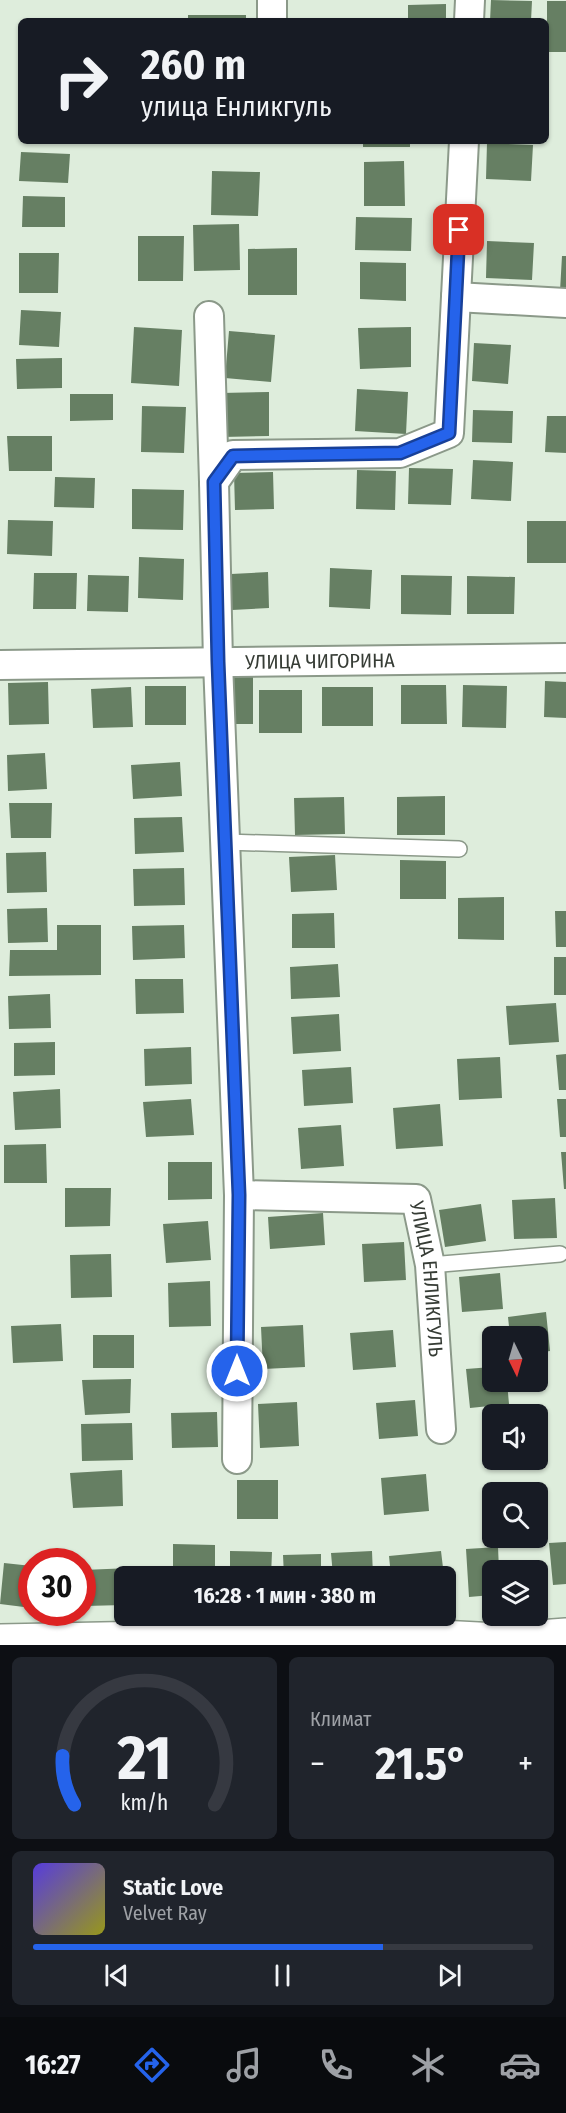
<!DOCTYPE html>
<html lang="ru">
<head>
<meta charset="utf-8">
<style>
	body { margin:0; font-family:"Fira Sans Condensed",sans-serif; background:#20242c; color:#f1f3f6; height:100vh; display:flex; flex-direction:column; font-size:22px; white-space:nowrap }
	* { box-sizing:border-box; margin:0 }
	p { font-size:20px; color:#9ea1a6 }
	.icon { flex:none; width:33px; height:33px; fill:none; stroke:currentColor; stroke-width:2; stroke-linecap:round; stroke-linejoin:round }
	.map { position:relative; height:1645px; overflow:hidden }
	.details { display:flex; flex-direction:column; gap:12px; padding:12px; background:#0d0f14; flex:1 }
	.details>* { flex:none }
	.hud { position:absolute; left:18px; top:18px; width:531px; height:126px; border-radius:9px; box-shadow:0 2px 4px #0004; background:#171b24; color:#f1f3f6; overflow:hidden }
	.needle { width:39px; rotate:175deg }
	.buttons { position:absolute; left:482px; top:1326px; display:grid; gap:12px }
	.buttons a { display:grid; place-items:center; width:66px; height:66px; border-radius:9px; background:#171b24; box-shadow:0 2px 4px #0004; font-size:30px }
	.speed { position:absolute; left:18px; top:1548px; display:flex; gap:12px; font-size:30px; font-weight:700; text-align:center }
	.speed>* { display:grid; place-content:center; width:78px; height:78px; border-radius:50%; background:#171b24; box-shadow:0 2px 4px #0004; line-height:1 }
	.speed .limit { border:9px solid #d22; background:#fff; color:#111 }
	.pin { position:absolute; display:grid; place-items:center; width:51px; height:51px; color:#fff; margin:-26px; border-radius:12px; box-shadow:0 3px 9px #0006 }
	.me { position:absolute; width:66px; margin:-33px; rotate:0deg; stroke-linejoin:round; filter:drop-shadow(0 0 4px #0008) }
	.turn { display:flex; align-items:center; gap:21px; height:126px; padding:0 24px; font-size:27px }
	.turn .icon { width:78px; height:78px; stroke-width:2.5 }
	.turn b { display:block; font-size:42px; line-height:51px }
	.big { font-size:45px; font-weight:700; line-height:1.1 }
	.details .tile { flex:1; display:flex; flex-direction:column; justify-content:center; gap:9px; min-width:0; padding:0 21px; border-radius:9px; background:#20242c }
	.details .dial { align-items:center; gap:0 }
	.dial svg { height:156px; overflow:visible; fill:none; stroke:#363941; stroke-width:7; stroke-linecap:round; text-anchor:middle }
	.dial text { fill:#f1f3f6; stroke:none }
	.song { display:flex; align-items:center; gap:18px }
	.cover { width:72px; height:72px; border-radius:9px; background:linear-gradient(135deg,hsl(250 70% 55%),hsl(60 70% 35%)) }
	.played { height:6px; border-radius:3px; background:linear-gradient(90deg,#2563eb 70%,#363941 70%) }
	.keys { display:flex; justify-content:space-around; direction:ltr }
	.heat { display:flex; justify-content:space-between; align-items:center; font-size:33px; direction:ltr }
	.details .tiles { flex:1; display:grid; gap:12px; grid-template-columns:1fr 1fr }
	.tile:last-child { grid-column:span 2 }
	.trip { position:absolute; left:114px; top:1566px; width:342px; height:60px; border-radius:9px; background:#171b24; box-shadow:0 2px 4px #0004; font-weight:700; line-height:60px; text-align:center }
	.dock { display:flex; height:96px; justify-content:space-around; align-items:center; background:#090b0e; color:#9ea1a6 }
	.dock .icon { width:42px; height:42px }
	.dock .current { color:#2563eb }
	.dock b { font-size:27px; color:#f1f3f6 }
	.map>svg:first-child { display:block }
	.building { fill:#667f63 }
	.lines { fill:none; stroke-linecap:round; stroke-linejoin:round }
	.lane-casing { stroke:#8b9989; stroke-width:18 }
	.street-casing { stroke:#8b9989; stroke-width:32 }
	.secondary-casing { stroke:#8b9989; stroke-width:36 }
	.lane { stroke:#fff; stroke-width:15 }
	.street { stroke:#fff; stroke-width:28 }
	.secondary { stroke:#fff; stroke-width:33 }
	.route-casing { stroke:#184099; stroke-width:15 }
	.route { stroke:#2563eb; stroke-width:10 }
	.labels { text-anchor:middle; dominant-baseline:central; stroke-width:6; stroke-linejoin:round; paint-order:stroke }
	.street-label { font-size:20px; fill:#363c35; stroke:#deeddc }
</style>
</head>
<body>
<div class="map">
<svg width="566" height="1645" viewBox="0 0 566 1645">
	<rect width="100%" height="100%" fill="#deeddc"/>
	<path class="building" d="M491,0L532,1L531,21H490Z
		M547,1H566V52H547Z
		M446,4V21H408V5Z
		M188,15H246V21H188Z
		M363,141H410V147H363Z
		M487,143L533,145L531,181L486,179Z
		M21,152L70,154L68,183L19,181Z
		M404,161L405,206H364V162Z
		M212,171L260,172L258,216L211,215Z
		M23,196L65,197V227H22Z
		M356,217L412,218L411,251L355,250Z
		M239,224L240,270L194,271L193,225Z
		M138,236H184L183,281H138Z
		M487,241L534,243L532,280L486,278Z
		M297,248V295H248V249Z
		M19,253H59L58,293H19Z
		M562,256H566V292L560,291Z
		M360,262L406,263V301L360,299Z
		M21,310L61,312L59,347L19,345Z
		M134,327L182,330L179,386L131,383Z
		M411,327V367L360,369L358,328Z
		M229,331L275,335L271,382L225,378Z
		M474,343L511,345L508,384L472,381Z
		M62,358V388L17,389L16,359Z
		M357,389L408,392L406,434L355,431Z
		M269,392V436L222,437L221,393Z
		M70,394H113V420L70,421Z
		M142,406L186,407L184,453L141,452Z
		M473,410L513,411L512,443L472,442Z
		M547,416H566V453L545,452Z
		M7,436H52V471H9Z
		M473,460L513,462L511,501L471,499Z
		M409,468L453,469L451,505L408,504Z
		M357,470L396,471L395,510L356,509Z
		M273,472L274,509L235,510L234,473Z
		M55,477L95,478L94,508L54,507Z
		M132,489L184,490L183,530L132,529Z
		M8,520L53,521L52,556L7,554Z
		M527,521H566V563H527Z
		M139,557L184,559L183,600L138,598Z
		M330,568L372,570L370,609L329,607Z
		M268,572L269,608L232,610L231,574Z
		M34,573H77L76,609H33Z
		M88,575L129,576L128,612L87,611Z
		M401,575L452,576L451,615L401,614Z
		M467,576L515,577L514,614H467Z
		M230,676H253V724H229Z
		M545,681L566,682V718L544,717Z
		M48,682L49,724L9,725L8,683Z
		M401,685H446L447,724H401Z
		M463,685L507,686L506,728L462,727Z
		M145,686H186V725H145Z
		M131,687L133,727L93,728L91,689Z
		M322,687H373V726H322Z
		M259,690H302V733H259Z
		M45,753L47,789L8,791L7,755Z
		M180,762L182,796L133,799L131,765Z
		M445,796V835H397V797Z
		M344,797L345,834L295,835L294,798Z
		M9,803H52L51,838H11Z
		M182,817L184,852L135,854L134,818Z
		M46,852L47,892L7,893L6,853Z
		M335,855L337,890L291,892L289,857Z
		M400,860L446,861V899H400Z
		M184,868L185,905L134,906L133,869Z
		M504,897V940L458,939V898Z
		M47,908L48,942L8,943L7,909Z
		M555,911H566V947H556Z
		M334,913L335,948H292V914Z
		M57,925H101V975L9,976L10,950H57Z
		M184,925L185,958L133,960L132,926Z
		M554,957H566V995H554Z
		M338,964L340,997L291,999L290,967Z
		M135,979H183L184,1013L136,1014Z
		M50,994L51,1028L9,1029L8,996Z
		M556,1003L559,1042L509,1045L506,1006Z
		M339,1014L341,1051L293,1054L291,1017Z
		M55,1042V1075L14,1076V1043Z
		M191,1047L192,1084L145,1086L144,1049Z
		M566,1054V1090H559L556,1055Z
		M500,1057L502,1098L459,1100L457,1059Z
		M351,1067L353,1103L304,1106L302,1070Z
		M60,1089L61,1128L15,1130L13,1092Z
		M191,1099L194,1135L146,1137L143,1102Z
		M557,1099H566V1137H560Z
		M440,1104L443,1146L396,1149L393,1108Z
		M341,1125L344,1166L301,1169L298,1128Z
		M46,1144L47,1183H4V1145Z
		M561,1152H566V1189H564Z
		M168,1162H212V1199L168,1200Z
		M65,1188H111L110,1226L65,1227Z
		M555,1198L557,1238L514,1239L512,1200Z
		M481,1204L486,1241L445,1247L439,1210Z
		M323,1213L325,1245L270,1249L268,1217Z
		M208,1221L211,1260L166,1263L163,1224Z
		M404,1242L406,1280L364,1282L362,1244Z
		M111,1254L112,1297L71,1298L70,1255Z
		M500,1273L503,1309L462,1312L459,1277Z
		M210,1281L211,1326L169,1327L168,1283Z
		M546,1312L550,1351L537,1353V1336H510L508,1317Z
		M61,1324L63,1361L13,1363L11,1326Z
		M303,1325L305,1367L263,1369L261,1327Z
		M393,1330L396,1367L353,1370L350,1333Z
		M93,1335H134V1368H93Z
		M492,1367V1382H507L509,1404L470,1408L466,1369Z
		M131,1379L130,1413L85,1415L82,1380Z
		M415,1400L418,1436L379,1439L376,1403Z
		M297,1402L299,1446L260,1448L258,1404Z
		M217,1412L218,1447L172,1448L171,1413Z
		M132,1423L133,1460L82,1461L81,1424Z
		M122,1470L123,1506L73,1508L70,1473Z
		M426,1474L429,1511L384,1515L381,1478Z
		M237,1480H278V1519H237Z
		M566,1542V1584L553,1585L549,1543Z
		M173,1544L215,1545V1576H173Z
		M498,1547L499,1570H492V1595L469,1597L466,1549Z
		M230,1551L272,1552L271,1576H230Z
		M372,1551L373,1576H333L331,1553Z
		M441,1551L444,1576H391L389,1556Z
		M321,1554V1576H284L283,1555Z
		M4,1563L32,1566V1608L0,1604Z
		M155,1567V1576H124V1605L85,1606L83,1570Z"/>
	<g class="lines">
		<g class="lane-casing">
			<path id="lane" d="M225,842L459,849
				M430,1265L560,1254"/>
		</g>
		<g class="street-casing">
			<g id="street">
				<path d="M272,0V21"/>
				<path d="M469,21L470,0"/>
				<path d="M456,297L566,303"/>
				<path d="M209,316L214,482"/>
				<path id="s1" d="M0,665L566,658"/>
				<path id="s2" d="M239,1195L416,1199L430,1265L441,1429"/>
				<path d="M237,1459L239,1195L218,662L214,482L233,455L400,453L449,433L464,141"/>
			</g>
		</g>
		<g class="secondary-casing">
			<path id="secondary" d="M0,1641L152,1638L288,1629L497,1640L566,1635"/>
		</g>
		<use href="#lane" class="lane"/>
		<use href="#street" class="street"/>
		<use href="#secondary" class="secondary"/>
	</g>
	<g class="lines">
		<g class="route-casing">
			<path id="route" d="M237,1371L239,1195L218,662L214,482L233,456L400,453L449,433L459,230"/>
		</g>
		<use href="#route" class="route"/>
	</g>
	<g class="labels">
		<g class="street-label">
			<text stroke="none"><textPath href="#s1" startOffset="320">УЛИЦА ЧИГОРИНА</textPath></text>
			<text stroke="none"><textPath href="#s2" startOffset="258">УЛИЦА ЕНЛИКГУЛЬ</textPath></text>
		</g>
	</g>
</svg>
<div class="buttons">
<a><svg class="needle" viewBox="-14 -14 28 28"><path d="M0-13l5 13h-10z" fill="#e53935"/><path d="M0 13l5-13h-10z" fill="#9ea1a6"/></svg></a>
<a><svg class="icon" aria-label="sound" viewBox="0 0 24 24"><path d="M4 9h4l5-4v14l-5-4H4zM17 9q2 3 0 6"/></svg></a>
<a><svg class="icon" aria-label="search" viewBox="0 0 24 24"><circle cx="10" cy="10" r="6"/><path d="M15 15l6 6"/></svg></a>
<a><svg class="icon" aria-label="layers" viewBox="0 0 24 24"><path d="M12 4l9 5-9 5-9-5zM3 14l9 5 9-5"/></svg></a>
</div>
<div class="speed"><div class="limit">30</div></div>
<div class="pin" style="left:459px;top:230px;background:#d93025"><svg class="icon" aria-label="arrive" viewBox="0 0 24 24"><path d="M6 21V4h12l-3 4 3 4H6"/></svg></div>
<svg class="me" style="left:237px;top:1371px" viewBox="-20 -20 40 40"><circle r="17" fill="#2563eb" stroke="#fff" stroke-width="3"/><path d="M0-11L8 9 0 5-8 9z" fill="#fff"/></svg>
<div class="trip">16:28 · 1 мин · 380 m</div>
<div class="hud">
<div class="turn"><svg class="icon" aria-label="right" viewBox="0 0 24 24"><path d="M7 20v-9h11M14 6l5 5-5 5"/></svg><div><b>260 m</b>улица Енликгуль</div></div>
</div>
</div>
<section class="details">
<div class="tiles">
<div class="tile dial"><svg viewBox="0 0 100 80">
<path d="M14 69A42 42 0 1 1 86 69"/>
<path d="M14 69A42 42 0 0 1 8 44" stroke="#2563eb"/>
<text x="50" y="56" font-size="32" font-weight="700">21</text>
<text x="50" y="72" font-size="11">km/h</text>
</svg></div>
<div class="tile"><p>Климат</p>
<div class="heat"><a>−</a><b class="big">21.5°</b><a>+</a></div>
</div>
<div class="tile">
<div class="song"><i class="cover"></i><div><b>Static Love</b><p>Velvet Ray</p></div></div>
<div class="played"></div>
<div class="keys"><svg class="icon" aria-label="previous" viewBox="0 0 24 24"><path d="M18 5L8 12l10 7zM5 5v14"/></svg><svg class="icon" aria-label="pause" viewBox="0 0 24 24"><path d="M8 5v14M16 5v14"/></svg><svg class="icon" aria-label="next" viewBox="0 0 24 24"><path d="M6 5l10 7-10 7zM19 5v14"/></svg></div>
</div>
</div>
</section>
<nav class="dock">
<b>16:27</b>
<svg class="icon current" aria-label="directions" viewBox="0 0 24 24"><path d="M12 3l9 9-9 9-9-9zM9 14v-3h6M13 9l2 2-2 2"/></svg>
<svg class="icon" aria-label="music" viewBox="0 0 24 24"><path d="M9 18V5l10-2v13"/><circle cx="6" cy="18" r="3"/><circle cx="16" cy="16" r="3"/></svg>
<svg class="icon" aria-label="phone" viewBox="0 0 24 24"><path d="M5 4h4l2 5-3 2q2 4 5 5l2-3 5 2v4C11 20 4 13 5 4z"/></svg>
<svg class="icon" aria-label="climate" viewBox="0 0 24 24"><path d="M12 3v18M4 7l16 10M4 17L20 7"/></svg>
<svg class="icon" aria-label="car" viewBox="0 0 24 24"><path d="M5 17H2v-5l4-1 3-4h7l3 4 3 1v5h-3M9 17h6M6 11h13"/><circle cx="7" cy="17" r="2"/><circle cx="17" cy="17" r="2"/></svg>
</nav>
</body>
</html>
